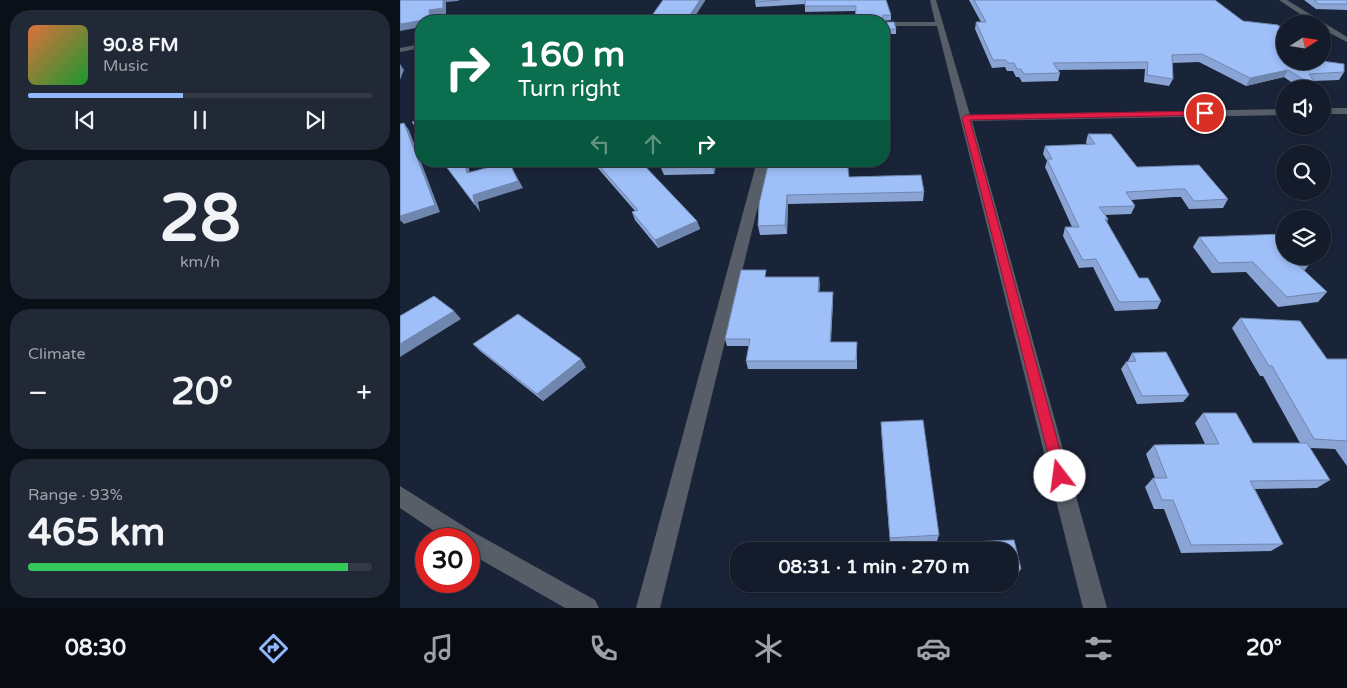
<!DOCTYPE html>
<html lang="en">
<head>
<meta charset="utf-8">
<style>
	body { margin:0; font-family:"Varela Round",sans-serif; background:#212836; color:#f1f3f6; height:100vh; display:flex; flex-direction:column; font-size:19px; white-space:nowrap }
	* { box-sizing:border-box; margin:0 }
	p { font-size:16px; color:#9da1a8 }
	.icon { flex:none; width:28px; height:28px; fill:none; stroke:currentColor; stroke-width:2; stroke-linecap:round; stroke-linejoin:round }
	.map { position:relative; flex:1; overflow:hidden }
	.details { display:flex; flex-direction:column; gap:10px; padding:10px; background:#0b0f17; width:400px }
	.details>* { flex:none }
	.guide { position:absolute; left:15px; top:15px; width:475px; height:152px; border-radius:20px; box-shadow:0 2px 8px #0003,0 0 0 1px #333947; background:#0b6e4f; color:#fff; overflow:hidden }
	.needle { width:32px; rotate:78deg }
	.buttons { position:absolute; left:876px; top:15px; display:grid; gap:10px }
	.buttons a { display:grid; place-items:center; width:55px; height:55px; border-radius:50%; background:#141b2a; box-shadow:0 2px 8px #0003,0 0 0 1px #333947; font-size:25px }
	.speed { position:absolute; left:15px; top:528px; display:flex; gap:10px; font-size:25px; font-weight:700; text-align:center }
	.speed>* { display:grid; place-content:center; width:65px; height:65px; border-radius:50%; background:#141b2a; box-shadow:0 2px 8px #0003,0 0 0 1px #333947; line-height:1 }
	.speed .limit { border:8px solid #d22; background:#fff; color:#111 }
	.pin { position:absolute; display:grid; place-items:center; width:42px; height:42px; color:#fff; margin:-21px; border:2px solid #fff; border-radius:50%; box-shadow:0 1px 5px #0007 }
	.me { position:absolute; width:55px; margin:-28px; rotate:345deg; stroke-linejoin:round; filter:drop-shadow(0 0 4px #0008) }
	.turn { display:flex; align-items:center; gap:18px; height:105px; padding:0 20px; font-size:22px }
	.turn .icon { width:65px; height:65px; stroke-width:2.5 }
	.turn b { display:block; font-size:35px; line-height:42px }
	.lanes { display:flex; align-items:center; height:48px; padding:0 20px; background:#0003; justify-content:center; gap:25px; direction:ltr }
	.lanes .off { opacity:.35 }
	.big { font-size:38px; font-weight:700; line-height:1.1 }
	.details .tile { flex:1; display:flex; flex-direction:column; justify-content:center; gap:8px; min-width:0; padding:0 18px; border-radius:20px; background:#212836 }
	.details .dial { align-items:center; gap:0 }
	.dial b { font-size:65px; line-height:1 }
	.song { display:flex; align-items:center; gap:15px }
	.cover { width:60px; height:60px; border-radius:8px; background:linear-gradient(135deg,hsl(20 70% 55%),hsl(130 70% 35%)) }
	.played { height:5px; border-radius:2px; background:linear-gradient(90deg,#91b8fd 45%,#333947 45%) }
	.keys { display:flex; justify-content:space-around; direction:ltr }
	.heat { display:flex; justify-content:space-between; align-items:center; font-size:28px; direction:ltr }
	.charge { height:8px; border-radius:4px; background:linear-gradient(90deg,#34c759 93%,#333947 0) }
	.trip { position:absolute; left:330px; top:542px; width:288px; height:50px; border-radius:20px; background:#141b2a; box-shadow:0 2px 8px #0003,0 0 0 1px #333947; font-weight:700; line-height:50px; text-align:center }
	.tabs { display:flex; height:80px; justify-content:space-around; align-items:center; background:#080b11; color:#9da1a8 }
	.tabs .icon { width:35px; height:35px }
	.tabs .on { color:#91b8fd }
	.tabs b { font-size:22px; color:#f1f3f6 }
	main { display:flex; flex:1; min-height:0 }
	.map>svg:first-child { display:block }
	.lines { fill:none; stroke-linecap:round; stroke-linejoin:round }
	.street { fill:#585e68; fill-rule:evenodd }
	.wall { fill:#89a4d5 }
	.shaded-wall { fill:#6f86ae }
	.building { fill:#9fbff8; stroke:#6f86ae }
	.route { fill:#e11d48; stroke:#92132f }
</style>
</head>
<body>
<main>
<section class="details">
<div class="tile">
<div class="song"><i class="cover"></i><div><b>90.8 FM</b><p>Music</p></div></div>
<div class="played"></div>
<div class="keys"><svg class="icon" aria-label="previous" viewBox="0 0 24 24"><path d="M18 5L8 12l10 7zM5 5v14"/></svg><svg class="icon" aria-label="pause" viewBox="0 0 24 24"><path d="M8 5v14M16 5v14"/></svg><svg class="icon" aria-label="next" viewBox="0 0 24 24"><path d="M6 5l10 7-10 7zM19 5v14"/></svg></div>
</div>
<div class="tile dial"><b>28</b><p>km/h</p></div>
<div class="tile"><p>Climate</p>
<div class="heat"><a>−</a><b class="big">20°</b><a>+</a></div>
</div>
<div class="tile"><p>Range · 93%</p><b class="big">465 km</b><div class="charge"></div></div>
</section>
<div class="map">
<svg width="947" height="608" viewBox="0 0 947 608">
	<rect width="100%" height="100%" fill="#1a2438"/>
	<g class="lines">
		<path class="street" d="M530,0H536L570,115L885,109V115L572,121L707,608H683L537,26H484V22H535Z
			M879,0H887L947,37V42L922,29V24H915Z
			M21,44V48L0,52V48Z
			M922,108H947V114H922Z
			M357,161H369L260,608H236Z
			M0,486L73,532L195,600L199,608H165L69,553V539H46L0,508Z"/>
	</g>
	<path class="wall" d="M356,0H486L491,15V20L483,21L455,11L405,12V4L356,7L355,2Z
		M569,0H815L885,61L944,72L939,80L913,81L918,89H901L884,77L846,86L799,62L772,63L773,79L769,86L744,82L745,69L658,70L660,73L658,81L622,82L619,77H616L613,71H607L605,67L592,68L575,29L576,22H581Z
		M904,0H947V10L916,9Z
		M484,22L496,29V34H488V42H484Z
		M688,134L737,167L828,199L823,208L789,209L781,197H774L731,200L735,206L731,214L705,215L708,219L707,222L739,278L761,301L757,309L715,311L693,267L679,268L663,236L665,227H672L645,167L647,161L643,154L645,146L687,145L686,142Z
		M193,161H195L297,221L300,229L258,248L235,220L232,212L235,211L196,166Z
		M264,161H317L314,174L264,175L261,168Z
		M449,177L524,192L523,201L388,204L387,234L360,235L358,226L359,204Z
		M799,237L913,260L904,271L927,292L918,302L878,307L846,272L812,273L793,247Z
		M367,277L420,284L419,292L433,300L431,342L457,350V369H348L346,361L349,346H327L325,339Z
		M840,318L927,359H947V466L935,449L910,448L930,480L917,488L855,489L883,544L871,551L781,553L764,509H754L745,487L753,478H755L746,454L754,445L805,444L795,423L803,413L853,443H900L863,376H860L832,328Z
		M73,344L186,367L143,401L80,351Z
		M732,353L789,395L783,402L737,404L721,369L726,362L728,361Z
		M481,422L539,535L537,541L490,543L481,429Z
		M614,540L621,569L619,572H609V551H572L571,545L572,542Z"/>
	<path class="shaded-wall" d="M43,0H59L58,1L46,2V14L33,16L34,21H21V27L0,31V24L29,10Z
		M300,0H305V1L292,21H286Z
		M0,64L4,70L0,80Z
		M888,70L884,77L846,86L850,78Z
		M4,123L9,130L40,212L4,224L0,220Z
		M64,161H67L72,180L67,173Z
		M116,161H138L118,166Z
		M313,161H317L314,174L312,166Z
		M109,162L123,188L78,202L80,212L75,205L73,195Z
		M387,195L388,204L387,234L385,225Z
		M297,221L300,229L258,248L255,240Z
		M419,277L420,284L418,300V292Z
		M433,292V300L430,350V342Z
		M54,311L61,319L0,357V344Z
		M181,359L186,367L143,401L137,394Z"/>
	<path class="building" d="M0,0H43V8L29,10L30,19L0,24Z
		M263,0H300L286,21H248Z
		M356,0H381L355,2Z
		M405,0H486L491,15H483L482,21H483H455L456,6H405Z
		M574,0H815L843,21L878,25L882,28L885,33V61H922L944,64V72L909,74L918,88L888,70L850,78L802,54L772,55L773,79L747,75L748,62L653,63L660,73L624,74L621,69H617L614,63H608L606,60H593L576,22H586Z
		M914,0H947V4H919Z
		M484,22H494L496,29H487L488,36H484Z
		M21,120V134L12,122Z
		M4,123L35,205L0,216V124Z
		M688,134H711L737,167L799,165L828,199L794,201L785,189H778L726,192L735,206L699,207L708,219H705L739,278H748L761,301L719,302L696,259L683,260L665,227H679L647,159H652L645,146L695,144Z
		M42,161H64L67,173L109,162L118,181L73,195L75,205Z
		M195,161H240L297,221L255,240L232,212L238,210Z
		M264,161H313L312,166L261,168Z
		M369,161H447L449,177L521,175L524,192L387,195L385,225L358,226L359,204Z
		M885,234V256H909L913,260L894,261L927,292L887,297L853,262L819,263L799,237Z
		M341,270H366L365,277H419L418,292H433L430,342H457L456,361H346L350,339H325Z
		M34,296L54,311L0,344V316Z
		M118,314L181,359L137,394L73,344Z
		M840,318L900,321L927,359H947V441L914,439L872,366H869Z
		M766,352L789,395L742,396L726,362L736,361L732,353Z
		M803,413H836L853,443H907L930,480L850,481L883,544L791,545L773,500H762L753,478H767L754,445L819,444Z
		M523,420L539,535L490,538L481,422Z
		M614,540L621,569L609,570V551H574L572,542Z"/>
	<path class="route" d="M805,111L808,112V115L570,120L667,476L665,481L660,483L655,481L562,118L566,115Z"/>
</svg>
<div class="buttons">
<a><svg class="needle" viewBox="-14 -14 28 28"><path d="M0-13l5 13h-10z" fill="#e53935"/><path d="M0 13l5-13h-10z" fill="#9da1a8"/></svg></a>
<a><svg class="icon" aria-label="sound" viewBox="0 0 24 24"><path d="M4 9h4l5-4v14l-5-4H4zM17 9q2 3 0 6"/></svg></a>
<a><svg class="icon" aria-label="search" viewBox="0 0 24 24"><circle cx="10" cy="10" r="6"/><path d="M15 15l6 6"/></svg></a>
<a><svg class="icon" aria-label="layers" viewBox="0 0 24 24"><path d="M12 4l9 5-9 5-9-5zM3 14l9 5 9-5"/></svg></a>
</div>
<div class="speed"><div class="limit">30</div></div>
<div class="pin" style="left:805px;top:113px;background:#d93025"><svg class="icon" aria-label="arrive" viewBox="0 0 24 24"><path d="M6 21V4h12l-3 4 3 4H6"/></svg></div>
<svg class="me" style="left:660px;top:476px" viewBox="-20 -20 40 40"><circle r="19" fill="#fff"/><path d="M0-13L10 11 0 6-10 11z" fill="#e11d48"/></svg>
<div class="trip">08:31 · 1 min · 270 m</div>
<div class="guide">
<div class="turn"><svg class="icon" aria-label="right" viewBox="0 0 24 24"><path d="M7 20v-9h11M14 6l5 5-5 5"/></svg><div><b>160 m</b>Turn right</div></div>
<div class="lanes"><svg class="icon off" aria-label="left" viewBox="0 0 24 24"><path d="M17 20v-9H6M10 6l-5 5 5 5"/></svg><svg class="icon off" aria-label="ahead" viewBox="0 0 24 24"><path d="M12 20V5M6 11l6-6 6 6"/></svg><svg class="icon" aria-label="right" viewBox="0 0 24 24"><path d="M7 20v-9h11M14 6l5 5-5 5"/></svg></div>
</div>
</div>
</main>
<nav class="tabs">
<b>08:30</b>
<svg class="icon on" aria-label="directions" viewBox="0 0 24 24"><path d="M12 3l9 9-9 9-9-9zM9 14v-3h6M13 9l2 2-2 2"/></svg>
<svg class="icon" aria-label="music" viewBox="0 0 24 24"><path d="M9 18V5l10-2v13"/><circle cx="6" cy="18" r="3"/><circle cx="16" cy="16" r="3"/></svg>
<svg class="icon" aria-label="phone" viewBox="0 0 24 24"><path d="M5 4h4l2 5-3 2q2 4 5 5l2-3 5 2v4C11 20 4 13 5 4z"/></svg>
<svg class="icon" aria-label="climate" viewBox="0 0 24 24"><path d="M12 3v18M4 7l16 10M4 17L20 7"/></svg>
<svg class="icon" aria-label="car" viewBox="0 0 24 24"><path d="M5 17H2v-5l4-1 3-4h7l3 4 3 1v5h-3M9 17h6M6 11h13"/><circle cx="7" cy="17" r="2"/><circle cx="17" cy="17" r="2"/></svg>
<svg class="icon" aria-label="filters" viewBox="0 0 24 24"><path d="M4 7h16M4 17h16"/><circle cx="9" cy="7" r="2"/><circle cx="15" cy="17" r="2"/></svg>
<b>20°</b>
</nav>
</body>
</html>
